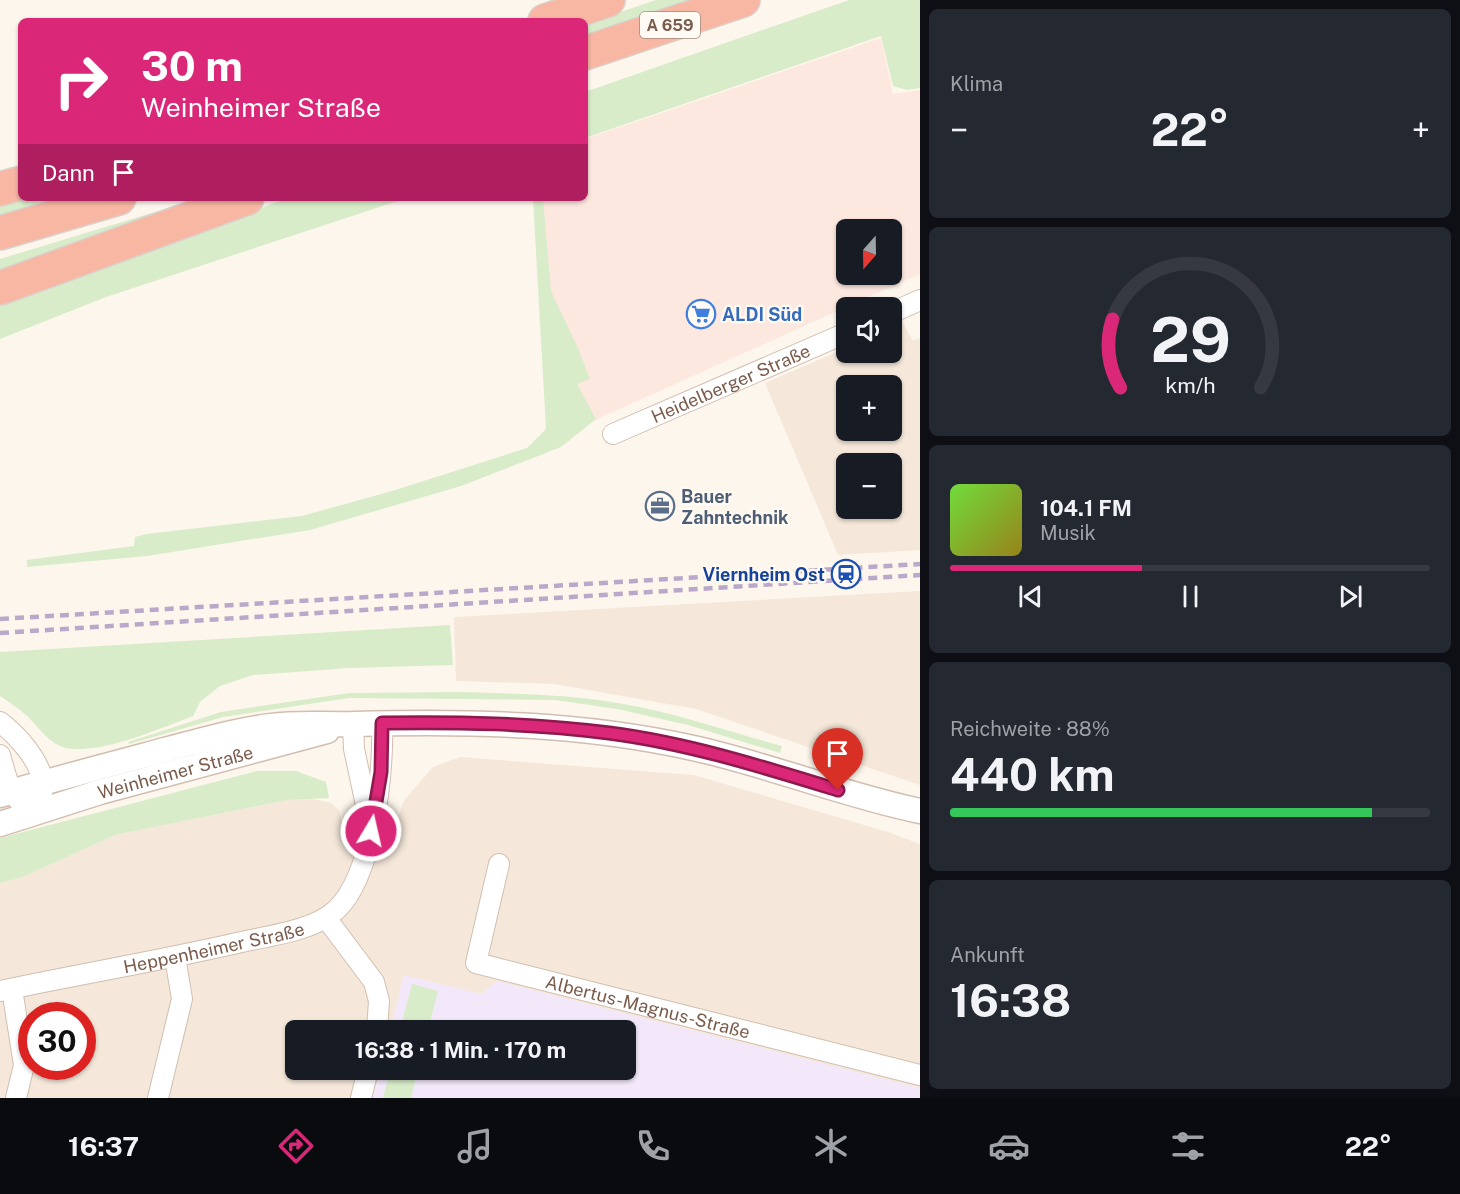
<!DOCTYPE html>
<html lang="de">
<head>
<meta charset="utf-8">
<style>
	body { margin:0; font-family:"Public Sans",sans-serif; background:#242831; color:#f1f3f6; height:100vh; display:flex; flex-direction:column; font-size:22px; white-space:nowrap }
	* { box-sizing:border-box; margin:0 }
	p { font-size:20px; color:#9ea1a6 }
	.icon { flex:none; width:33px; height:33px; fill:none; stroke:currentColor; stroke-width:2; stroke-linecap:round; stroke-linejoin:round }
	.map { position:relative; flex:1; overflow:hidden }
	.details { display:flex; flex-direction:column; gap:9px; padding:9px; background:#0d0f14; width:540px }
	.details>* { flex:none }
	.hud { position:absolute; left:18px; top:18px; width:570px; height:183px; border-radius:9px; box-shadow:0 2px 4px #0004; background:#db2777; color:#fff; overflow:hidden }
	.needle { width:39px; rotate:200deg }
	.fabs { position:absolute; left:836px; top:219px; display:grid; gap:12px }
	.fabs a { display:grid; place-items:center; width:66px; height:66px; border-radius:9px; background:#171b24; box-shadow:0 2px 4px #0004; font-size:30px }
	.speed { position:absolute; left:18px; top:1002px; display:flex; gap:12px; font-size:30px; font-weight:700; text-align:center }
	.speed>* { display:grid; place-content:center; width:78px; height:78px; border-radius:50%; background:#171b24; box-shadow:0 2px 4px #0004; line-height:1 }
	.speed .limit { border:9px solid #d22; background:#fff; color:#111 }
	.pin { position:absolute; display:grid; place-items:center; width:51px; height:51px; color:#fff; margin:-62px -26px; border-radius:50% 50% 50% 0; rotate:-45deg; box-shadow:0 0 6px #0007 }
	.pin .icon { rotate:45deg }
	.me { position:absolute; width:66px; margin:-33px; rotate:9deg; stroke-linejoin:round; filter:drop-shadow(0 0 4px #0008) }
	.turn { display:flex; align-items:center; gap:21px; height:126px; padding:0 24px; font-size:27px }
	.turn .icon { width:78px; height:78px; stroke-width:2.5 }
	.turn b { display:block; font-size:42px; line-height:51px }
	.then { display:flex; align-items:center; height:57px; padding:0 24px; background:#0003; gap:12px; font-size:22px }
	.big { font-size:45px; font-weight:700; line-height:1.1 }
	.details .widget { flex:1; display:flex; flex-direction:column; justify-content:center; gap:9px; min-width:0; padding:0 21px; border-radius:9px; background:#242831 }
	.details .dial { align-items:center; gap:0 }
	.dial svg { height:156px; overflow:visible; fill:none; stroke:#363941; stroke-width:7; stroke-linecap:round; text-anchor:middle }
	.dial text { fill:#f1f3f6; stroke:none }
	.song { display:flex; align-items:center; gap:18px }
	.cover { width:72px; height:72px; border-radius:9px; background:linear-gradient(135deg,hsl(100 70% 55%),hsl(50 70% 35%)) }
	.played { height:6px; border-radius:3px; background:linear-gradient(90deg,#db2777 40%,#363941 40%) }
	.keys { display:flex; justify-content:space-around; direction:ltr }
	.heat { display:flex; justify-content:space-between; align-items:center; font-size:33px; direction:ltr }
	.charge { height:9px; border-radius:4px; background:linear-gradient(90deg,#34c759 88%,#363941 0) }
	.trip { position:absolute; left:285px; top:1020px; width:351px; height:60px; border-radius:9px; background:#171b24; box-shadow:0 2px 4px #0004; font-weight:700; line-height:60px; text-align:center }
	.menu { display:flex; height:96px; justify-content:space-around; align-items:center; background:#090b0e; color:#9ea1a6 }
	.menu .icon { width:42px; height:42px }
	.menu .active { color:#db2777 }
	.menu b { font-size:27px; color:#f1f3f6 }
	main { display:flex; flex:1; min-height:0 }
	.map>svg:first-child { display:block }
	.residential { fill:#f5e8da; fill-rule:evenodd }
	.commercial { fill:#fde8e0; fill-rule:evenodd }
	.education { fill:#f3e8fa }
	.green { fill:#d8ecc9 }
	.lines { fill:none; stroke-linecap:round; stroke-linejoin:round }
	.minor-casing { stroke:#d1beb0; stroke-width:22 }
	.tertiary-casing { stroke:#d1beb0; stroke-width:27 }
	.motorway-casing { stroke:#dad1cd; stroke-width:36 }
	.minor { stroke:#fff; stroke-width:20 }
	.tertiary { stroke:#fff; stroke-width:24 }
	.motorway { stroke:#f7b7a3; stroke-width:33 }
	.rail { stroke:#b9a8c9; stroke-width:4.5; stroke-dasharray:9 6; stroke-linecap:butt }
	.route-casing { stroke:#8e194d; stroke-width:15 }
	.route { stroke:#db2777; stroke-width:10 }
	.labels { text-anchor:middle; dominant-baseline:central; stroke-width:4.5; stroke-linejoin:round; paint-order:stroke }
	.shield { fill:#fffaf3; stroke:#a28b7f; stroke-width:1.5 }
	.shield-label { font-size:16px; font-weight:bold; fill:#7a5c4d }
	.shop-label { font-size:18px; font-weight:bold; fill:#366cbe; stroke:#fffaf3; text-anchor:start }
	.street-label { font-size:18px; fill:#7a5c4d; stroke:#fffaf3 }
	.service-label { font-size:18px; font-weight:bold; fill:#4e5e75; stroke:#fffaf3; text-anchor:start }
	.transit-label { font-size:18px; font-weight:bold; fill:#164399; stroke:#fffaf3; text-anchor:end }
</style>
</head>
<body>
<main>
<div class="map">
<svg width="920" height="1098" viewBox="0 0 920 1098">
	<rect width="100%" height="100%" fill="#fdf6ec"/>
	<path class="residential" d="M903,323L913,341L920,338V550L838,555L765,383L846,348V352H891V328ZM846,386H891V430H846ZM846,464H891V508H846Z
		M920,591V785L696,709L554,684L456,681L454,617Z
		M460,757L694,775L888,832L920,844V1098H0V883L23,877L115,835L287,800L313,799L331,803L339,810L347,842H391L403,802L433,767ZM32,1016H82V1066H32ZM296,1030H626V1070H296Z"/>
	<path class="commercial" d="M881,38L893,94L920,90V274L584,425L550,291L542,198H585V139ZM846,230H891V274H846Z"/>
	<path class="education" d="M404,975L481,994L497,981L920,1088V1098H373L380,1070H626V1030H390Z"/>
	<path class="green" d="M656,0H687L585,35V24Z
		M849,0H920V88L907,90L893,86L881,36L585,138V92Z
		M29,198H61L0,216V207Z
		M201,198L0,279V259Z
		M288,198H407L106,297L0,339V302Z
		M533,198H543L551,291L578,348L590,379L577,384L596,419L561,447L461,486L310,530L147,556L27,567V560L134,546L135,537L146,534L302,516L392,491L527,448L546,429Z
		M450,625L453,665L349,668L253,675L220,686L200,702L193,716C161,728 92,759 60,746C46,740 37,725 26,715C18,708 9,702 0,696V652Z
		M461,692C514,694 566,694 617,703C673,712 727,731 782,746L780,753L688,725L617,709L555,700L462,699L349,698L223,717L129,744L128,742L221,712L349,693Z
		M257,771H296L326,782L329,798L287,800L115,835L23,877L0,883V838Z
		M412,984L438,991L428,1030H400Z
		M390,1070H418L411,1098H383Z"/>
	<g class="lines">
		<g class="minor-casing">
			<g id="minor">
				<path d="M891,313L920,300"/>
				<path id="s1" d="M613,434L846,333"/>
				<path d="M0,722C17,735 40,760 43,783C44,793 37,805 33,814C9,795 8,783 0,755"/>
				<path d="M353,725L354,749L369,819"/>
				<path id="s2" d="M499,864L476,963L920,1075"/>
				<path d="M326,918L374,982L379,1001L377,1030"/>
				<path d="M12,989L24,1065L16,1098"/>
				<path id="s3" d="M0,991C79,974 159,961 237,943C267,936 314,931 336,910C373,876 384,771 382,723"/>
				<path d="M158,1098L182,999L175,957"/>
				<path d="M361,1098L368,1070"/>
			</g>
		</g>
		<g class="tertiary-casing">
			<g id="tertiary">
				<path d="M0,795C49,781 97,768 146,755C187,744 228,732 270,726C301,722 325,725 355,724C469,721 581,723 693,748C770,765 843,795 920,811"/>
				<path id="s4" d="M0,824L100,792L327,731"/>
			</g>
		</g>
		<g class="motorway-casing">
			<path id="motorway" d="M545,21L608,0
				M585,53L743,0
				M0,189L21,183
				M0,233L119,198
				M0,288L247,198"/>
		</g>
		<use href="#minor" class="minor"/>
		<use href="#tertiary" class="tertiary"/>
		<use href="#motorway" class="motorway"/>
		<path class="rail" d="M0,619L920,564
			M0,633L920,575"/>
	</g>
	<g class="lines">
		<g class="route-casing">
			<path id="route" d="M371,831L381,772L382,723C458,722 533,723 609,733C687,743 763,767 838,790"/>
		</g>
		<use href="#route" class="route"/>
	</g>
	<defs>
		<g id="supermarket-ring" transform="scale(1.5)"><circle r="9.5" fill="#fffaf3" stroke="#3f7fe0" stroke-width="1.5"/><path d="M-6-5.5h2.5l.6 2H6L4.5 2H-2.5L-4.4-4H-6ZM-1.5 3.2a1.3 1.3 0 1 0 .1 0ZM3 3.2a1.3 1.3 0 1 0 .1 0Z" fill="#3f7fe0"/></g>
		<g id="office-ring" transform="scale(1.5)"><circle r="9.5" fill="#fffaf3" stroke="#5c6f8a" stroke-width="1.5"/><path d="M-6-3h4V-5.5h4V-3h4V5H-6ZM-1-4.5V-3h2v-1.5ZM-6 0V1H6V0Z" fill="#5c6f8a"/></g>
		<g id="station-ring" transform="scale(1.5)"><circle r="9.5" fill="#fffaf3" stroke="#1a4fb4" stroke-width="1.5"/><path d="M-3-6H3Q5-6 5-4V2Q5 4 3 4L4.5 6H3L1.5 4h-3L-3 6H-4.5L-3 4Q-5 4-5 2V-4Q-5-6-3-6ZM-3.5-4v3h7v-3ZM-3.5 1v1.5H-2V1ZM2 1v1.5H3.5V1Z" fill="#1a4fb4"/></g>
	</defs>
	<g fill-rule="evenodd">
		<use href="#supermarket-ring" x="701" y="314"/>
		<use href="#office-ring" x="660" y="506"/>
		<use href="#station-ring" x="846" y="574"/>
	</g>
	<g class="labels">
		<rect class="shield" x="640" y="12" width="60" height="26" rx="4.5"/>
		<g class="shield-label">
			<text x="670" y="25">A 659</text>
		</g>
		<g class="shop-label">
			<text x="722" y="314">ALDI Süd</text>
		</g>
		<g class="street-label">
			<text stroke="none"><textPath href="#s1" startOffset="128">Heidelberger Straße</textPath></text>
			<text stroke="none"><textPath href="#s4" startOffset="183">Weinheimer Straße</textPath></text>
			<text stroke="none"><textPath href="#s3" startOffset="218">Heppenheimer Straße</textPath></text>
			<text stroke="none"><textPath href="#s2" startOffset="279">Albertus-Magnus-Straße</textPath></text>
		</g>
		<g class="service-label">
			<text x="681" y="496">Bauer<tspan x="681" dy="21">Zahntechnik</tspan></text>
		</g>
		<g class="transit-label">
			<text x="825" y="574">Viernheim Ost</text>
		</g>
	</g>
</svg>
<div class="fabs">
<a><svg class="needle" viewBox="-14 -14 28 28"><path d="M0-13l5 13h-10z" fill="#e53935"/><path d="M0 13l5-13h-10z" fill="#9ea1a6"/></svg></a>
<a><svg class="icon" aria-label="sound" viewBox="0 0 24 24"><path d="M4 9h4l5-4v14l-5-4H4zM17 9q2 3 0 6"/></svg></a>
<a>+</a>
<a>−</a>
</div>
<div class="speed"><div class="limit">30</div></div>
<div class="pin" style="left:838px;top:790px;background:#d93025"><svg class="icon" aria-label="arrive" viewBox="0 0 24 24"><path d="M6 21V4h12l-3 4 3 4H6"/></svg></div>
<svg class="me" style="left:371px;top:831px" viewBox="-20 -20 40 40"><circle r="17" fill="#db2777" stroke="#fff" stroke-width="3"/><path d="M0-11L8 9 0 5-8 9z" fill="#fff"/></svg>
<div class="trip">16:38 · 1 Min. · 170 m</div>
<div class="hud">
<div class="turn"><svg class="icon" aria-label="right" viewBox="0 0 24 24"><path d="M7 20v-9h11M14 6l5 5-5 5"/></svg><div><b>30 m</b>Weinheimer Straße</div></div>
<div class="then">Dann<svg class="icon" aria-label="arrive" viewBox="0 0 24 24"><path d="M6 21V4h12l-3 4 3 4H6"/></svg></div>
</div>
</div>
<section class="details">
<div class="widget"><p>Klima</p>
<div class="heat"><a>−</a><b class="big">22°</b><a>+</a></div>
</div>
<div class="widget dial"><svg viewBox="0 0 100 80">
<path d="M14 69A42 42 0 1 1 86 69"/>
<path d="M14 69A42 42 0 0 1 10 34" stroke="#db2777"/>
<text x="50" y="56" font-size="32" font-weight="700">29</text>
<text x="50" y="72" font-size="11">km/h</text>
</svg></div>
<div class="widget">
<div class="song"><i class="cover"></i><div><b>104.1 FM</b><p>Musik</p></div></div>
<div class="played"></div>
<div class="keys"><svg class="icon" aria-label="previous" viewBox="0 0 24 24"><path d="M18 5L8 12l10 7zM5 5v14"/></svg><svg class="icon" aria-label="pause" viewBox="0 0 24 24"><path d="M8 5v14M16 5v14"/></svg><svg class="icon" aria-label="next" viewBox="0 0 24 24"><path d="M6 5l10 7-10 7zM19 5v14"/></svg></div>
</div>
<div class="widget"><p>Reichweite · 88%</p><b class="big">440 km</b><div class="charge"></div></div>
<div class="widget"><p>Ankunft</p><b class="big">16:38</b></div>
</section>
</main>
<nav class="menu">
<b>16:37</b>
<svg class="icon active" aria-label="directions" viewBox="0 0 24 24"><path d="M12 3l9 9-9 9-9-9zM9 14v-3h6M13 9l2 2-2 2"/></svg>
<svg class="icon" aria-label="music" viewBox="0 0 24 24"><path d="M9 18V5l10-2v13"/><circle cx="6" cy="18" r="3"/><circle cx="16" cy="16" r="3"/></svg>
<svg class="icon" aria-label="phone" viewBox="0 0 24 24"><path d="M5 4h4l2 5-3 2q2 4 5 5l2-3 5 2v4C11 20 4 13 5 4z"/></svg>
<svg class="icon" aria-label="climate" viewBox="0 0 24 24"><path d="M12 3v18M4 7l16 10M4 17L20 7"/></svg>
<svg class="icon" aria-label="car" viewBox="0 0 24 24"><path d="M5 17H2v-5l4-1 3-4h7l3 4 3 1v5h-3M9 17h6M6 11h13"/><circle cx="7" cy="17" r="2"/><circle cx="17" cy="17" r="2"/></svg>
<svg class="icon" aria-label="filters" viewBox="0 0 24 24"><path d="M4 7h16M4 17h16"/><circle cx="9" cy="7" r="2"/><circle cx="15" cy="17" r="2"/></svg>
<b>22°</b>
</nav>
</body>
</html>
